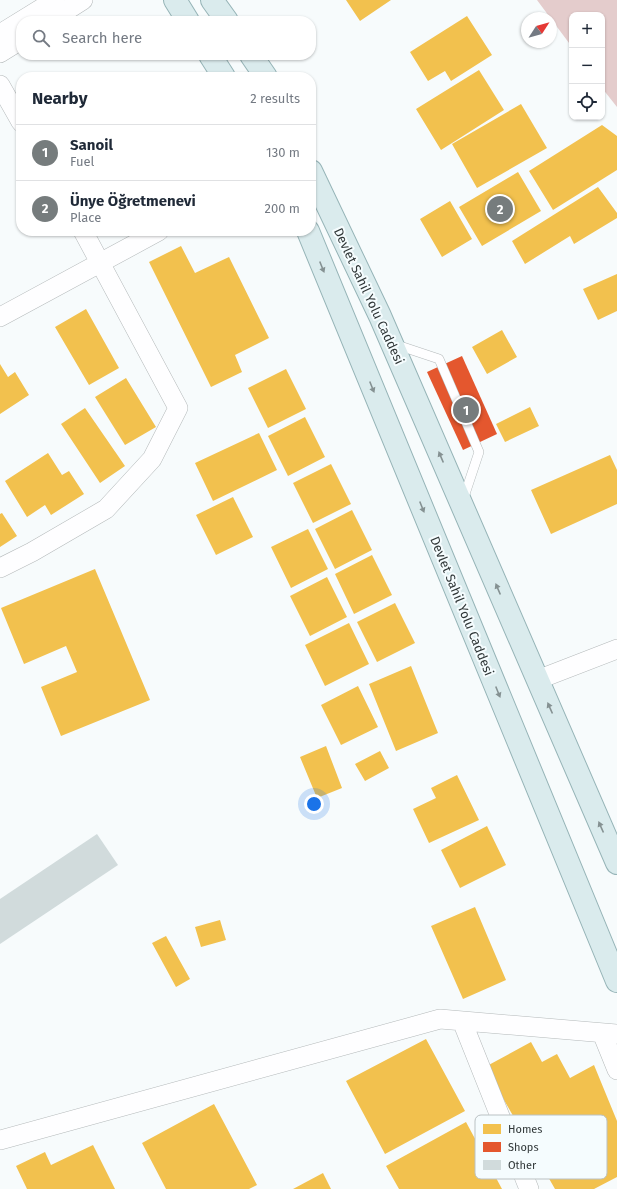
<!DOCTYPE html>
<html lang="en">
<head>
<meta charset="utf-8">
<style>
	body { margin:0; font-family:"Fira Sans",sans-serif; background:#f6f6f7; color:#1f2937 }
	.controls { position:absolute; right:12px; top:12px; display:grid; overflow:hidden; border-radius:8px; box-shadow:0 1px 3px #0004 }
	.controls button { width:36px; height:36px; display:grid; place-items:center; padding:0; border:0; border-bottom:1px solid #e0e1e3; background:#fff; color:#1f2937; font:20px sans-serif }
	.compass { position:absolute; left:521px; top:12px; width:36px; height:36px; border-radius:50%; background:#fff; box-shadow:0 1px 3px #0004; rotate:54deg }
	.you { position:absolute; left:314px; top:804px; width:14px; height:14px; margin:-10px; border:3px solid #fff; border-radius:50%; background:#1a73e8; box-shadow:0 0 0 6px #1a73e833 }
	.badge { display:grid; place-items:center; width:26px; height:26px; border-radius:50%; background:#767c7d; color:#fff; font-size:13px; font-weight:700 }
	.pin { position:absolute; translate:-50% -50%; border:2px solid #fff; box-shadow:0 1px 4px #0006 }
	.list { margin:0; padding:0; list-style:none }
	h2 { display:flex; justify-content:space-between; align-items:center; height:52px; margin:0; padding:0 16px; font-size:17px }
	h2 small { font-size:13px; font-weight:400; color:#747a83 }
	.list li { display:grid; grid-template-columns:26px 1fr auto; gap:12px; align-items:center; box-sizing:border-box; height:56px; padding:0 16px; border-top:1px solid #e0e1e3 }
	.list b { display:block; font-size:15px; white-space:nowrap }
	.list p { margin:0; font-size:13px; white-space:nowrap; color:#747a83 }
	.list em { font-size:13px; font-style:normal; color:#747a83 }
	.icon { flex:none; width:22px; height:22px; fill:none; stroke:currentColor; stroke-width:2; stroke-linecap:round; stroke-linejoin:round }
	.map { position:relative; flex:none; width:617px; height:1189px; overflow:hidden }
	.search { position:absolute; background:#fff; box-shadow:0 1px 3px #0004; left:16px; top:16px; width:300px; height:44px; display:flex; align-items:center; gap:10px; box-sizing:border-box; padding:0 14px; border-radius:16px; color:#747a83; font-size:15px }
	.panel { position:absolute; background:#fff; box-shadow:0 1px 3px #0004; left:16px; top:72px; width:300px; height:164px; border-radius:16px }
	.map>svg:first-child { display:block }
	.water { fill:#e4cccc }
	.homes { fill:#f2c14e }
	.shops { fill:#e4572e }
	.building { fill:#d1dbdc }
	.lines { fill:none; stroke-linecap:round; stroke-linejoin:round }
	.lane-casing { stroke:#b4b9ba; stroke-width:10 }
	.street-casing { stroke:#b4b9ba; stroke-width:20 }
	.primary-casing { stroke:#96b4b7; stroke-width:24 }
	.lane { stroke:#fefeff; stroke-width:9 }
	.street { stroke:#fefeff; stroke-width:19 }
	.primary { stroke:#daebed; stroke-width:22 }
	.oneway { fill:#859192 }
	.labels { text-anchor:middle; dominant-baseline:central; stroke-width:4; stroke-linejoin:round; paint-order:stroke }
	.street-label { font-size:13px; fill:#303738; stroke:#f5fcfe }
	.key { fill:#f5fcfe; stroke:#bac1c3; stroke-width:1 }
	.key-label { font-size:11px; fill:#303738 }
</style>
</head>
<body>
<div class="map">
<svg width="617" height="1189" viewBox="0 0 617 1189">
	<rect width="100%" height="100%" fill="#f7fbfc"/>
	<path class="water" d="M537,0H617V107L602,88V15H572V47Z"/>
	<path class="homes" d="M346,0H391L360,21Z
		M467,16L492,55L451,81L445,71L428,81L410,52Z
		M479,70L504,110L441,150L416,109Z
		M521,104L547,148L477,188L452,144Z
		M602,125L617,136V170L553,210L529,171Z
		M518,172L541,211L482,246L459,207Z
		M598,187L617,213V218L574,244L570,236L525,264L512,241Z
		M450,201L472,239L442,257L420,219Z
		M181,246L195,273L229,257L269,338L235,355L242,372L211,387L149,262Z
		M617,274V311L598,320L583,289Z
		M86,309L119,368L89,385L55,327Z
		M502,330L517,357L487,374L472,347Z
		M0,364L8,377L15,372L29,395L0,414Z
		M286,369L306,409L268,428L248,388Z
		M126,378L156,427L125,445L95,397Z
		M530,407L539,426L505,442L496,424Z
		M85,408L125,466L100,483L61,424Z
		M305,417L325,457L288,476L268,436Z
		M259,433L277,470L213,501L195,463Z
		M48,453L62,475L69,471L84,494L51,515L45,505L27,517L5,481Z
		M610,455L617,470V504L551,534L531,490Z
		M331,464L351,504L313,523L293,483Z
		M233,497L253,537L216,555L196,515Z
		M352,510L372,550L335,569L315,529Z
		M2,513L17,536L0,547V514Z
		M308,529L328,569L291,588L271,547Z
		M372,555L392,595L354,614L335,574Z
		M95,569L150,700L61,736L41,687L77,672L66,646L24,664L1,608Z
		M327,577L347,617L310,636L290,596Z
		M395,603L415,643L377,662L357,622Z
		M349,623L369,664L325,686L305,645Z
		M411,666L438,733L396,751L369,684Z
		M358,686L378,727L341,745L321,705Z
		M326,746L342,788L317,798L300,757Z
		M380,751L389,768L365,781L355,764Z
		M457,775L479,820L429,843L413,809L436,798L431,788Z
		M487,826L506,865L460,888L441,850Z
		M475,907L506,980L463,999L431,926Z
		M220,920L226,940L201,947L195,927Z
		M166,936L190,979L176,987L152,943Z
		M426,1039L465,1111L385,1154L346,1081Z
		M531,1042L542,1062L557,1054L570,1078L594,1065L617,1121V1177L594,1189H555L485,1067Z
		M214,1104L257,1185L249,1189H166L142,1143Z
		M466,1122L502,1189H399L386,1166Z
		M93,1145L115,1189H27L16,1166L45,1152L51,1165Z
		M323,1173L331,1189H293Z"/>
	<path class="shops" d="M462,356L497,434L463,450L427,372Z"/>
	<path class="building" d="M97,834L118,865L0,944V899Z"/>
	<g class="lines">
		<defs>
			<path id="lane" d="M394,344L439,359L479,452L463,500"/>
			<path id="street" d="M50,21L83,0
				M0,34L55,0
				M0,53L21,40
				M0,85L21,122
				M0,317L159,231
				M0,568L32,552L106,509L152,459L178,408L83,231
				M537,680L617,649
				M462,1021L529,1189
				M602,1033L617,1070
				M0,1140L440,1019L617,1034"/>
			<path id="primary" d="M175,0L188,21
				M212,0L227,21
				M210,55L224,77
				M251,55L266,77
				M311,171L380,316L617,863
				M308,231L617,981"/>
		</defs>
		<use href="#lane" class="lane-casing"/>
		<use href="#street" class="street-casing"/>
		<use href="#primary" class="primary-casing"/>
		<use href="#lane" class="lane"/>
		<use href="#street" class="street"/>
		<use href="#primary" class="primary"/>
	</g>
	<defs><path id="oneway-solid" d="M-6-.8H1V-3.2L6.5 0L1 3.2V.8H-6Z"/></defs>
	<g class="oneway">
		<use href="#oneway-solid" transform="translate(322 267) rotate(68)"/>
		<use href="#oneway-solid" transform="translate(372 387) rotate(68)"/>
		<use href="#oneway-solid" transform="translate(441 457) rotate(-113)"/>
		<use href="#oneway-solid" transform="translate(422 507) rotate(68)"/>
		<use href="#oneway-solid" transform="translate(498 589) rotate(-113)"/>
		<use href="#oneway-solid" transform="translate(498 692) rotate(68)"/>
		<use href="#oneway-solid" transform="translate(550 708) rotate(-114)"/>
		<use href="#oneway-solid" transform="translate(601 827) rotate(-114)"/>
	</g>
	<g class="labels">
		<g class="street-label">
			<text transform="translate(369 296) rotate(65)">Devlet Sahil Yolu Caddesi</text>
			<text transform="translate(462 606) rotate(68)">Devlet Sahil Yolu Caddesi</text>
		</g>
	</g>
	<rect x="475" y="1115" width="132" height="64" rx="6" class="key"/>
	<rect x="483" y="1124" width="18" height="10" fill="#f2c14e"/>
	<rect x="483" y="1142" width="18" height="10" fill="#e4572e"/>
	<rect x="483" y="1160" width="18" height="10" fill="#d1dbdc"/>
	<g class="key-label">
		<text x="508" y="1133">Homes</text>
		<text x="508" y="1151">Shops</text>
		<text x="508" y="1169">Other</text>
	</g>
</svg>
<div class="controls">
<button>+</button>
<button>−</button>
<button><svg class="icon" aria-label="locate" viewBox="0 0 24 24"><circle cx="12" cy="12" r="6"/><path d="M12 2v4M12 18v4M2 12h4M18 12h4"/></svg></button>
</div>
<svg class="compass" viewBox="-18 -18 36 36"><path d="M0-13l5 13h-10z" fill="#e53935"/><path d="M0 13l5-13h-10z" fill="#747a83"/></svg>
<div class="you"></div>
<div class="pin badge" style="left:466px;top:410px">1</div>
<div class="pin badge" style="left:500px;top:209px">2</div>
<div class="search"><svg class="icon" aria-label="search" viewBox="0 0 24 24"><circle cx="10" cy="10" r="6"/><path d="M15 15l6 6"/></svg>Search here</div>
<section class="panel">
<h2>Nearby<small>2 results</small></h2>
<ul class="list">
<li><span class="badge">1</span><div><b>Sanoil</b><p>Fuel</p></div><em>130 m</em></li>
<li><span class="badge">2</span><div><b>Ünye Öğretmenevi</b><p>Place</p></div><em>200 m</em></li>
</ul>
</section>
</div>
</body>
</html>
